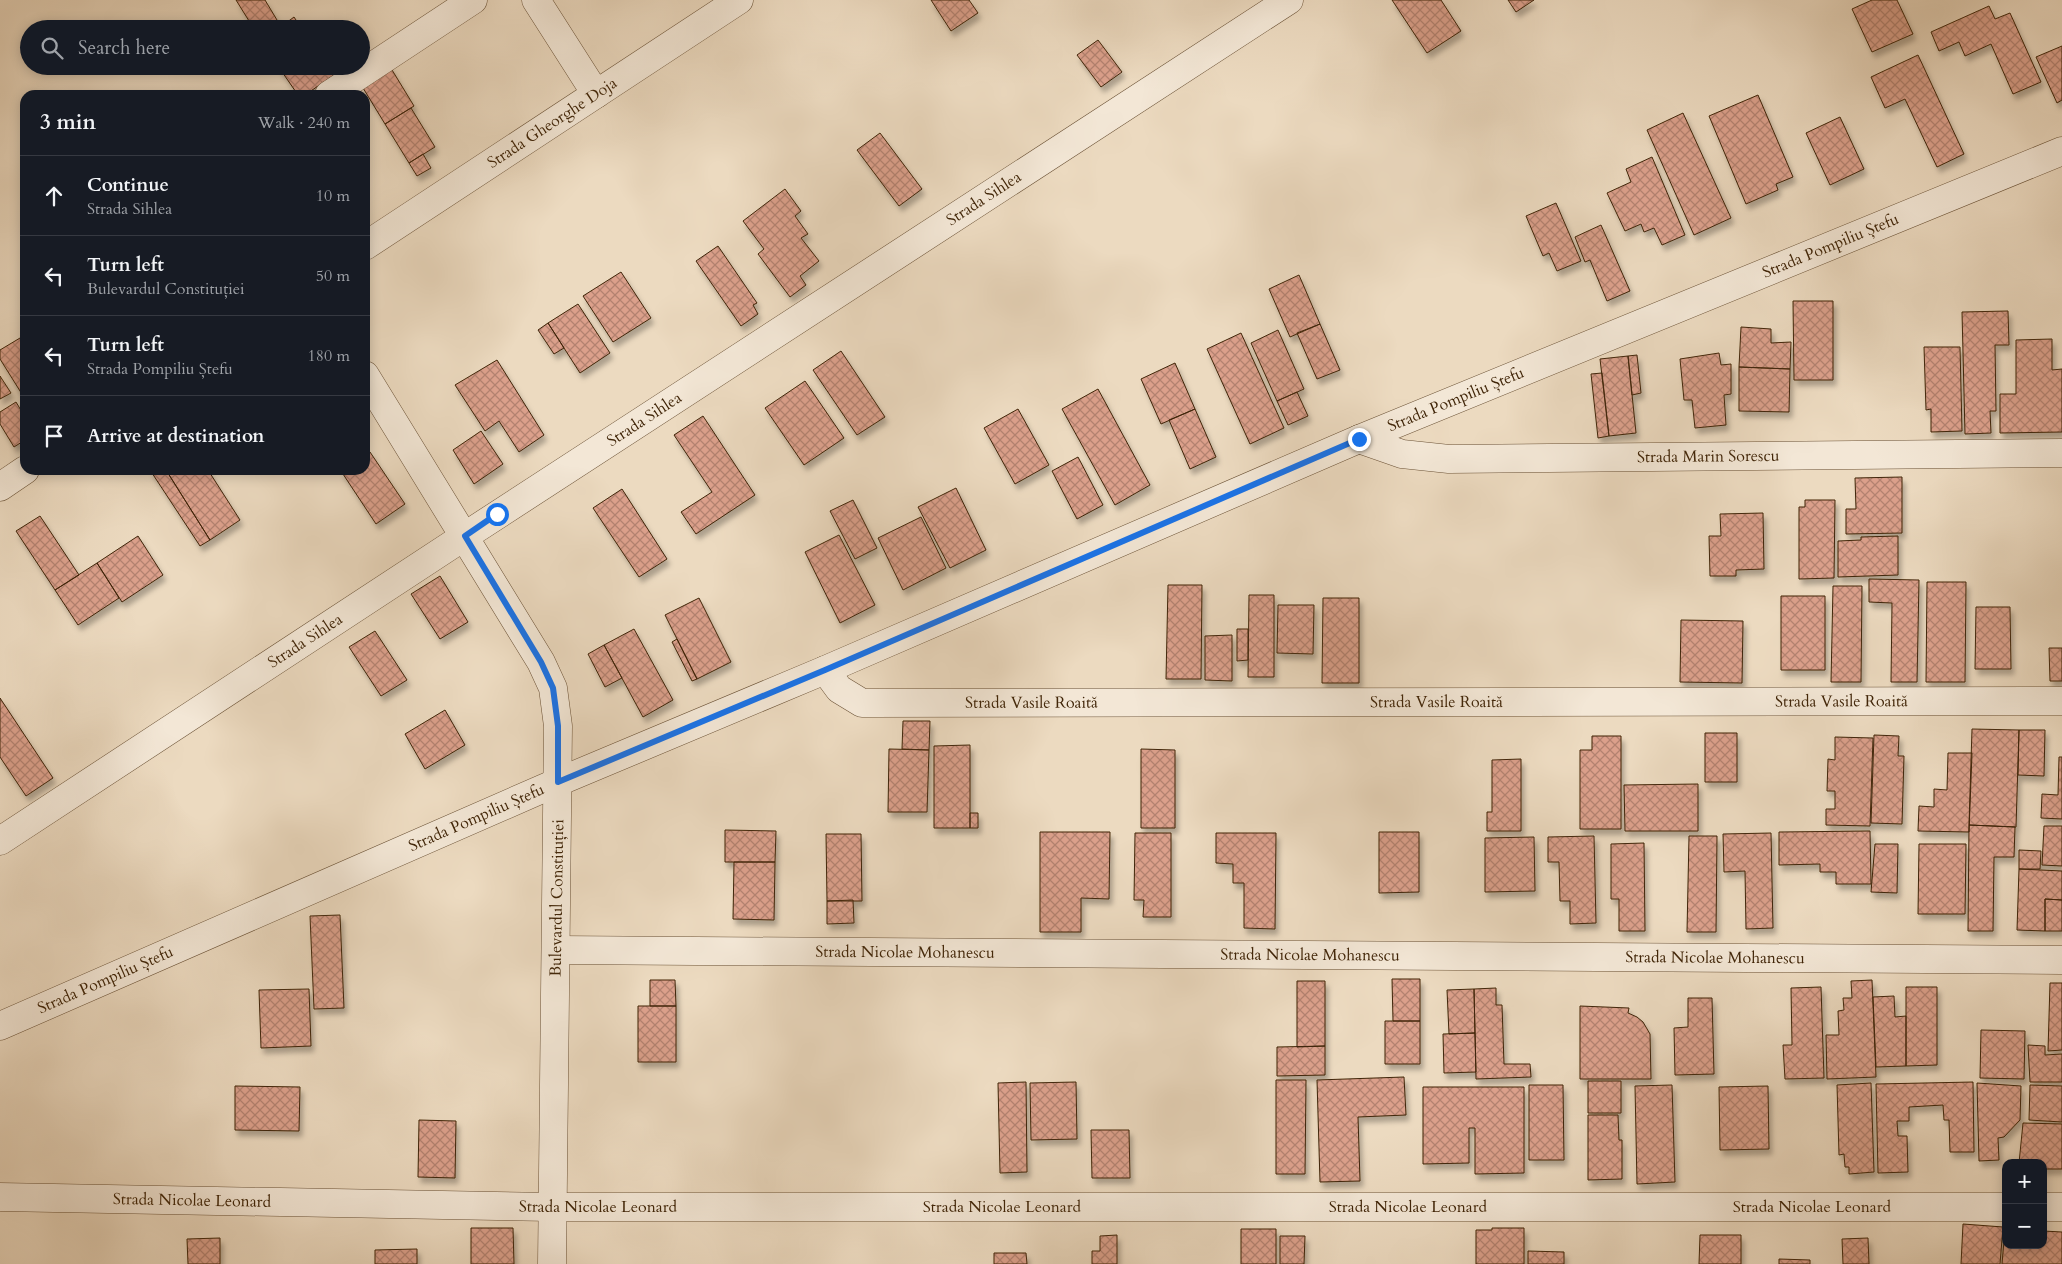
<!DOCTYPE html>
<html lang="en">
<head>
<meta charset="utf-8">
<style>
	body { margin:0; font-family:Cardo,serif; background:#242831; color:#f1f3f6 }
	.controls { position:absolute; right:15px; bottom:15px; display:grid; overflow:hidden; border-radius:10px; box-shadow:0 2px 12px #0003 }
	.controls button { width:45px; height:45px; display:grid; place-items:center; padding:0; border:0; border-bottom:1px solid #363941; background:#171b24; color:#f1f3f6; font:25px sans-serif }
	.stop { position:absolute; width:15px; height:15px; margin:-11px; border:4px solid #1a73e8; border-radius:50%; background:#fff }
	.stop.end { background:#1a73e8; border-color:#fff; box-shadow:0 1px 5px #0008 }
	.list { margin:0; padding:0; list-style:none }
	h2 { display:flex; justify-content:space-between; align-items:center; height:65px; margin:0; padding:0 20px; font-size:21px }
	h2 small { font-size:16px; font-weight:400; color:#9ea1a6 }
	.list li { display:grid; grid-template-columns:32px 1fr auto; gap:15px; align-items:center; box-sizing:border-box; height:80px; padding:0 20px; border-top:1px solid #363941 }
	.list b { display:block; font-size:19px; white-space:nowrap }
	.list p { margin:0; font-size:16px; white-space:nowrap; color:#9ea1a6 }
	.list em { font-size:16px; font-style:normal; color:#9ea1a6 }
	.icon { flex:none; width:28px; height:28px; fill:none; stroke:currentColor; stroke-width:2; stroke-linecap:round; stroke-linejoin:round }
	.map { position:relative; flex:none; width:2062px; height:1264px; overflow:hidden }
	.search { position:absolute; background:#171b24; box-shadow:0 2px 12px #0003; left:20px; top:20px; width:350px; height:55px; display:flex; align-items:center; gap:12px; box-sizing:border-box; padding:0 18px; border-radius:28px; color:#9ea1a6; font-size:19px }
	.panel { position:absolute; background:#171b24; box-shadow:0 2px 12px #0003; left:20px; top:90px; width:350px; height:385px; border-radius:15px }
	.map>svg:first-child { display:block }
	.building { fill:url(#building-cross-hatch); stroke:#402508; filter:url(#shadow) }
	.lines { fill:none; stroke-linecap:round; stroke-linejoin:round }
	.street-casing { stroke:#6b5236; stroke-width:29 }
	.street { stroke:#f3e7d6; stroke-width:28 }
	.route { stroke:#1a73e8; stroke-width:6 }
	.labels { text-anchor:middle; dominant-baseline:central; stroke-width:4; stroke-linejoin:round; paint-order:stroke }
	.street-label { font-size:16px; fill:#402508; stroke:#f3e7d6 }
</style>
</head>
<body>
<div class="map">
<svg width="2062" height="1264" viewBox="0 0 2062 1264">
	<defs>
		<pattern id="building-cross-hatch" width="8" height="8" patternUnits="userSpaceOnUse" patternTransform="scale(1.25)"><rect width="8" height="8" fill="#dba08b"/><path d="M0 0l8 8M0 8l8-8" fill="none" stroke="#b38270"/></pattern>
		<filter id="shadow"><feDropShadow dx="3" dy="5.5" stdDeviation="2.5" flood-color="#0004"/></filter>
	</defs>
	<rect width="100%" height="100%" fill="#ecdac0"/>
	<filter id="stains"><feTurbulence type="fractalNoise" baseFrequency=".004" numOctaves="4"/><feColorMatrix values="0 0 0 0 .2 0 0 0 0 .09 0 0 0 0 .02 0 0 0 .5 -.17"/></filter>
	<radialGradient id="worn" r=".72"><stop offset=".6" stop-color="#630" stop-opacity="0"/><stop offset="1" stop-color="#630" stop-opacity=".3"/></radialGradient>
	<path class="building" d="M236,0H265L280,25L274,29H254Z
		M931,0H969L978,13L951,31Z
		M1392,0H1441L1461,31L1427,53Z
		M1508,0H1534L1516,12Z
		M1872,0H1897L1913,34L1872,52L1852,9Z
		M1989,6L1995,19L2010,13L2041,82L2013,94L1991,44L1965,56L1959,42L1939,51L1931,32Z
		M294,17L302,29H278Z
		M1098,40L1122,72L1101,87L1077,55Z
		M2062,46V100L2057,103L2036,57Z
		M1918,55L1964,154L1937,167L1905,99L1885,108L1871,77Z
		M389,65L414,106L385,124L360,83Z
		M278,66H328L334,75L305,95H298Z
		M1758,95L1793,177L1776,184L1778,190L1746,204L1709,116Z
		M411,108L435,147L409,163L385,124Z
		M1683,113L1731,218L1694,235L1647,130Z
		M1840,117L1864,169L1830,185L1806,133Z
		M880,133L922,189L899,206L857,150Z
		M423,154L431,168L417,176L409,163Z
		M1652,157L1685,235L1662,245L1654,228L1644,232L1641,224L1625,231L1607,193L1631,182L1626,169Z
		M785,189L801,211L795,216L808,234L801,238L819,261L800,276L806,285L790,297L758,254L764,249L743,221Z
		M1556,203L1581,261L1557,271L1549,253L1543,256L1526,216Z
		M1601,225L1630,291L1607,301L1590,260L1585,262L1575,237Z
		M718,246L757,303L753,305L758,314L741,326L696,261Z
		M621,272L651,318L613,342L583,296Z
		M1299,275L1320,324L1290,337L1269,289Z
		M1793,301H1833V380H1794Z
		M578,304L610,353L580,373L548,323Z
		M2008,311L2009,345H1995L1996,411H1990L1991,433L1965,434L1962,312Z
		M548,323L564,348L554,354L538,330Z
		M1320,324L1340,370L1317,379L1297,333Z
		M1741,327L1771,329V343L1791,342L1790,369L1739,367Z
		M1278,330L1304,389L1277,401L1251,343Z
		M1241,333L1284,428L1250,444L1207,349Z
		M20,338L25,345V399L0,359V350Z
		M2052,339V370L2062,369V432L2000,433V394H2016V340Z
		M1924,347H1960L1962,431L1931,432V409L1926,410Z
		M841,351L885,417L857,435L813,370Z
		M1719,353L1721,365L1731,364V394L1724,395L1726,425L1695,428L1692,400H1684L1680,359Z
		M1637,355L1641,393L1632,395L1628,356Z
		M1628,356L1636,433L1609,436L1600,359Z
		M497,360L544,435L519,452L499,421L485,431L455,385Z
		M1175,363L1195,409L1161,424L1141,379Z
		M1739,367L1790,369L1789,412L1739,411Z
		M1602,373L1609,436L1598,438L1591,374Z
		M0,376L11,393L0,399Z
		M805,381L844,438L804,465L765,408Z
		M1098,389L1150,485L1115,505L1062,409Z
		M1297,392L1308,416L1288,425L1277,401Z
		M16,402L25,417V440L14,447L0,424V412Z
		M1018,409L1049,465L1015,484L984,428Z
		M1195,409L1216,457L1190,469L1169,420Z
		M703,416L755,495L696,534L681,512L712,492L674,435Z
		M481,431L503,464L474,484L453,450Z
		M370,452L405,504L376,524L341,471L365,470V455Z
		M1078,457L1103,505L1077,519L1052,471Z
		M150,470H166L210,540L200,546Z
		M166,470H208L240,520L210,540Z
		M1902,477V533L1846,534V509H1856L1855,478Z
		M956,488L986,550L950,568L918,507Z
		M622,489L667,559L639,577L593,508Z
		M853,500L877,548L855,559L830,511Z
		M1805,500H1835L1834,578L1799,579V507H1805Z
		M1763,513L1764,569L1736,570V576H1710L1709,536H1721L1720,514Z
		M40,516L79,575L55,590L16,531Z
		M921,517L946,568L903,590L878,538Z
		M839,535L875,605L840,623L805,552Z
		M138,536L163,575L122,602L97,563Z
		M1898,536V575L1838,577V541L1861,540V537Z
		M97,563L119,598L78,625L55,590Z
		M440,576L468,622L440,639L411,594Z
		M1869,579L1919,580L1917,682H1891L1892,603L1869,602Z
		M1927,582H1966L1965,682H1926Z
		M1168,585H1202L1201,679H1166Z
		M1833,586H1862L1861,682H1831Z
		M1249,595H1274V677H1248Z
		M1781,596H1825V670H1781Z
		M699,598L731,662L697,679L665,615Z
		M1323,598H1359V683H1322Z
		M1278,605H1314L1313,654L1277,653Z
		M1976,607H2010L2011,669H1975Z
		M1681,620L1743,621L1742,683L1680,682Z
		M634,629L673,700L643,717L604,645Z
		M1237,629H1248V660L1237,661Z
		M375,631L407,680L381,696L349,647Z
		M1232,635V681L1205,680V636Z
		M677,639L697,679L692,681L672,642Z
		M604,645L622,678L605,687L588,654Z
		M2049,648H2062V681H2050Z
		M0,698L53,778L26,796L0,757Z
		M445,710L465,745L425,769L405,734Z
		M903,721H930L929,750L902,749Z
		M1972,729L2019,730L2016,827L1969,825Z
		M2019,730H2045L2044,776L2018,775Z
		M1705,733H1737V782H1705Z
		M1874,735L1899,736L1898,756H1904L1902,824L1871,823Z
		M1592,736H1621V829H1580V750H1592Z
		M1835,737L1873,738L1870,826L1826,825V809H1835V791H1827L1828,759L1835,760Z
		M970,745V828H934V746Z
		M889,749L929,750L927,812H888Z
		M1141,749L1175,750V828H1141Z
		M1948,753H1972L1969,832L1918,831L1919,806L1934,807V789L1947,790Z
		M2059,757H2062V819L2041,818L2042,794L2058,795Z
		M1521,759V831H1487V812H1492V760Z
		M1698,784V831H1625L1624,785Z
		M970,813H978V828H970Z
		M1969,825L2015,827L2014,857H1994L1993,931H1968Z
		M2044,826H2062V866L2042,865Z
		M725,830L776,831L775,862H725Z
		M1870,831L1871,884H1836V872H1820V864L1779,865V832Z
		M1040,832H1110L1109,899L1081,898V932H1040Z
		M1379,832H1419V892L1379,893Z
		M1135,833H1171V917H1143L1144,900H1134Z
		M1216,833H1276L1275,929L1244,928V883H1233V864L1216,863Z
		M1771,833L1773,928L1746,929L1745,871L1724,872L1723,834Z
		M826,834H861L862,901H827Z
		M1594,836L1596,923L1570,924V901H1560L1559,862H1548V837Z
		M1689,836H1717L1716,932H1687Z
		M1534,837L1535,891L1485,892V838Z
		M1644,843L1645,931H1619V899H1611V844Z
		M1875,844H1898L1897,893L1871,892Z
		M1919,844H1966L1965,914H1918Z
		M2019,850L2041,851L2040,869H2019Z
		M734,862H775L774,920L733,919Z
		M2019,869L2062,871V900L2045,899V931L2017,930Z
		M2045,899L2062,900V931H2045Z
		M853,900L854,923L827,924V901Z
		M340,915L344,1008L314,1009L310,916Z
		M1392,979H1420V1021H1393Z
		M650,980H675L676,1006H650Z
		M1872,980L1876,1077L1827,1079L1826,1035H1839L1838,1011L1844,1010L1843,998H1852L1851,981Z
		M1297,981H1325V1046L1297,1047Z
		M2050,983H2062V1050L2048,1051Z
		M1821,987L1824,1078L1785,1079L1783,1045H1792L1791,988Z
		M1906,987H1937V1065L1906,1066Z
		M1496,988V1005H1502L1504,1064H1530L1531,1077L1476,1079L1474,989Z
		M309,989L311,1046L261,1048L259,990Z
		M1474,989L1475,1033L1449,1034L1447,990Z
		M1894,996L1895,1017L1906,1016V1066L1876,1067L1873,997Z
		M1688,998H1712L1714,1074L1675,1075L1674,1028L1688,1027Z
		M638,1006H676V1062H638Z
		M1580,1006L1629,1008L1628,1013L1637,1017L1643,1022L1650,1034L1651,1079H1580Z
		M1385,1021H1420V1064H1385Z
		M1981,1030L2025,1031L2024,1079L1980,1078Z
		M1475,1033L1476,1072L1444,1073L1443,1034Z
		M2028,1045L2045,1046V1055L2062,1054V1082H2030Z
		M1325,1046V1075L1277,1076V1047Z
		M1404,1077L1406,1115L1358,1117L1360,1181L1320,1182L1317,1080Z
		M1276,1080H1306L1305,1174H1276Z
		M1588,1081H1621V1113H1588Z
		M1026,1082L1027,1172L1000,1173L998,1083Z
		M1076,1082L1077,1139L1031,1140L1030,1083Z
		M1973,1082L1974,1152H1950L1949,1120H1944L1943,1105L1909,1107V1121H1897L1898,1136H1907L1908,1172L1878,1173L1876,1084Z
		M1871,1083L1874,1172L1849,1174V1167H1845L1844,1154L1839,1155L1837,1085Z
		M1977,1083L2021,1086L2020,1120L2004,1137L1998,1138L1999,1160L1979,1161Z
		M1529,1085H1563L1564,1160H1529Z
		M1672,1085L1675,1182L1637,1184L1635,1086Z
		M2030,1085L2062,1086V1122L2029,1120Z
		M235,1086L300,1087L299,1131L235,1130Z
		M1768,1086L1769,1149L1720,1150L1719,1087Z
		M1423,1087H1524V1173L1475,1174V1128H1469V1163L1423,1164Z
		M1588,1115H1618L1619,1140H1622V1179L1588,1180Z
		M419,1120L456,1121L455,1178L418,1177Z
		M2023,1123L2062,1124V1169H2043V1163H2019Z
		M1091,1130H1129L1130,1178H1092Z
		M1963,1224L2003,1227L2000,1264H1961Z
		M471,1228H513L514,1264H471Z
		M1492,1228H1524V1264H1476V1230H1492Z
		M1241,1229H1276V1264H1241Z
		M2005,1229L2006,1245H2043V1231L2062,1232V1264H2002Z
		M1117,1235V1264H1092V1251H1100V1236Z
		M1700,1235H1741V1264H1699Z
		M1280,1236H1305L1304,1264H1280Z
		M220,1238V1264H188L187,1239Z
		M1868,1238L1869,1264H1843L1842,1239Z
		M417,1249V1264H375V1250Z
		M1528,1251L1564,1252V1264H1528Z
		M994,1253H1026L1027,1264H994Z
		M1779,1259L1810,1260V1264H1779Z"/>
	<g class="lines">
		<defs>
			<g id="street">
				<path d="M536,0L596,94"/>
				<path d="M329,95L473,0"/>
				<path id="s1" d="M365,246L739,0"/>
				<path d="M365,375L541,662L553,688L558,726L552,1264"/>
				<path id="s2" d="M1359,439L1402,454L1449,459L2062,453"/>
				<path d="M0,487L25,470"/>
				<path id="s3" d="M825,670L839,689L862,703L2062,701"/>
				<path id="s4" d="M0,841L465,536L1289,0"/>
				<path id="s5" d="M556,950L2062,960"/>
				<path id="s6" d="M0,1026L558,782L825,670L1359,439L2062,151"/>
				<path id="s7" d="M0,1197L552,1207H2006"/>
				<path d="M2043,1207H2062"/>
			</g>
		</defs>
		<use href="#street" class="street-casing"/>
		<use href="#street" class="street"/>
	</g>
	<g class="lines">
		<path class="route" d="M497,514L465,536L541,662L553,688L558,726V782L825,670L1359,439"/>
	</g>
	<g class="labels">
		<g class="street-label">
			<text stroke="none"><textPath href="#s1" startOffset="224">Strada Gheorghe Doja</textPath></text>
			<text stroke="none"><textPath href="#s4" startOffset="1175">Strada Sihlea</textPath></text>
			<text stroke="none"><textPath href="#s6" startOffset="1990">Strada Pompiliu Ștefu</textPath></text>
			<text stroke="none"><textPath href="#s6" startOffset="1585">Strada Pompiliu Ștefu</textPath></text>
			<text stroke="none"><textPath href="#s4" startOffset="770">Strada Sihlea</textPath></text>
			<text stroke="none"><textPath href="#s2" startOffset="352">Strada Marin Sorescu</textPath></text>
			<text stroke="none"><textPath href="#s4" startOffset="365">Strada Sihlea</textPath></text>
			<text stroke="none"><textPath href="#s3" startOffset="1030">Strada Vasile Roaită</textPath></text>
			<text stroke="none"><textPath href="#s3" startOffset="220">Strada Vasile Roaită</textPath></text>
			<text stroke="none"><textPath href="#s3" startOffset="625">Strada Vasile Roaită</textPath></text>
			<text stroke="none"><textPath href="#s6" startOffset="520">Strada Pompiliu Ștefu</textPath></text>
			<text transform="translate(557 898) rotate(-89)">Bulevardul Constituției</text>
			<text stroke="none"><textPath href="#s5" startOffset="349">Strada Nicolae Mohanescu</textPath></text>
			<text stroke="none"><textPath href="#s5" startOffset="754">Strada Nicolae Mohanescu</textPath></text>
			<text stroke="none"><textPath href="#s5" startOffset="1159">Strada Nicolae Mohanescu</textPath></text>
			<text stroke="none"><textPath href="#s6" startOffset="115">Strada Pompiliu Ștefu</textPath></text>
			<text stroke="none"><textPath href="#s7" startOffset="192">Strada Nicolae Leonard</textPath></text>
			<text stroke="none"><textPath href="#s7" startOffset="598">Strada Nicolae Leonard</textPath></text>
			<text stroke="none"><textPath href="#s7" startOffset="1002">Strada Nicolae Leonard</textPath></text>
			<text stroke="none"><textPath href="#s7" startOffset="1408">Strada Nicolae Leonard</textPath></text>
			<text stroke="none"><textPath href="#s7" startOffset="1812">Strada Nicolae Leonard</textPath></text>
		</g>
	</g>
	<rect width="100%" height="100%" filter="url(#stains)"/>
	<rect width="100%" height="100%" fill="url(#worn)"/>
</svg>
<div class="controls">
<button>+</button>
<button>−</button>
</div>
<div class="stop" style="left:497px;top:514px"></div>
<div class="stop end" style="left:1359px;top:439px"></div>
<div class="search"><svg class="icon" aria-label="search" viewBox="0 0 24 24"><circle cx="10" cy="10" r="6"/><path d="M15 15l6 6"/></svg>Search here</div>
<section class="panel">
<h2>3 min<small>Walk · 240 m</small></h2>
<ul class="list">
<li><svg class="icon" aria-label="ahead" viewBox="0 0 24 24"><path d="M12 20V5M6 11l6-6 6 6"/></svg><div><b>Continue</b><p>Strada Sihlea</p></div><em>10 m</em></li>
<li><svg class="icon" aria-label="left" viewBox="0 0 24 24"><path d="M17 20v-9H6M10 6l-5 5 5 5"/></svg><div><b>Turn left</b><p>Bulevardul Constituției</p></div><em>50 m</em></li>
<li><svg class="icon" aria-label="left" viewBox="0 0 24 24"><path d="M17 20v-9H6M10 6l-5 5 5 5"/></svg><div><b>Turn left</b><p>Strada Pompiliu Ștefu</p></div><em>180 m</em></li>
<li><svg class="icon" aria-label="arrive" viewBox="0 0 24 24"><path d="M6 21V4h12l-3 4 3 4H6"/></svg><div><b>Arrive at destination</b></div></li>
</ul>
</section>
</div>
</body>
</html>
